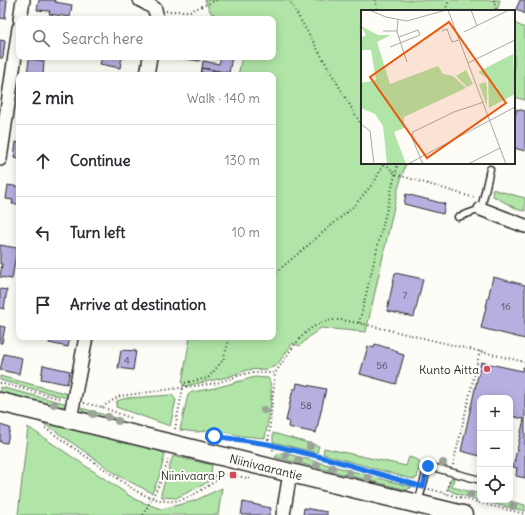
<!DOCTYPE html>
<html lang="en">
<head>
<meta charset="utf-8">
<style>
	body { margin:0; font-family:Delius,sans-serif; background:#f7f7f7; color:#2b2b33 }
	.controls { position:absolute; right:12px; bottom:12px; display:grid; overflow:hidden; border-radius:8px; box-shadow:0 2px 10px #0003 }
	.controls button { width:36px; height:36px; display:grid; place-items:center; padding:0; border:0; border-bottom:1px solid #e1e1e2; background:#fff; color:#2b2b33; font:20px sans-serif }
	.stop { position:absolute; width:12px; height:12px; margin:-9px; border:3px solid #1a73e8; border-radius:50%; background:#fff }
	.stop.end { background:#1a73e8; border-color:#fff; box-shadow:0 1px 4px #0008 }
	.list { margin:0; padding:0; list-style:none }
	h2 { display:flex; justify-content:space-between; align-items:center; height:52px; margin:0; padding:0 16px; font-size:17px }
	h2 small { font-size:13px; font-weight:400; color:#7c7c81 }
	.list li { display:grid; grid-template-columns:26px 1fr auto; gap:12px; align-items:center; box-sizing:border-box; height:72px; padding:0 16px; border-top:1px solid #e1e1e2 }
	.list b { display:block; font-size:15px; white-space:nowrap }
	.list em { font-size:13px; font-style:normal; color:#7c7c81 }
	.icon { flex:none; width:22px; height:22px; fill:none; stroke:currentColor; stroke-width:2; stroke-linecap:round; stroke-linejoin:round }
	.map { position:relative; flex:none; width:525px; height:515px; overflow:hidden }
	.search { position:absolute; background:#fff; box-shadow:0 2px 10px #0003; left:16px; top:16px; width:260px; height:44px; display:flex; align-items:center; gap:10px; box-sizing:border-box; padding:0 14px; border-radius:8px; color:#7c7c81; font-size:15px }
	.panel { position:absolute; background:#fff; box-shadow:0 2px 10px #0003; left:16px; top:72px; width:260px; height:268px; border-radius:8px }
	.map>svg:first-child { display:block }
	.green { fill:#b0e5a7; stroke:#6e8869 }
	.building { fill:#b6afe0; stroke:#2b2b2b }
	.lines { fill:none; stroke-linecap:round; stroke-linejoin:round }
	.service-casing { stroke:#2b2b2b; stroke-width:9 }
	.minor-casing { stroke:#2b2b2b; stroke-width:16 }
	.secondary-casing { stroke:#2b2b2b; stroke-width:21 }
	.path { stroke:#2b2b2b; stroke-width:2; stroke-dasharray:1 3; stroke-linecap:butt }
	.service { stroke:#fdfcf7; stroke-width:6 }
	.minor { stroke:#fdfcf7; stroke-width:13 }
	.secondary { stroke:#fdfcf7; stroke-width:18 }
	.tree { fill:#9ca398 }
	.route { stroke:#1a73e8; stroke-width:5 }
	.poi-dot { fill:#d1495b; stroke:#fdfcf7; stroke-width:1.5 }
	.labels { text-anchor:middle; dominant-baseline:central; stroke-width:4; stroke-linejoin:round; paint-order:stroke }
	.number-label { font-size:10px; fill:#4e4c58 }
	.poi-label { font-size:12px; fill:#2b2b2b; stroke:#fdfcf7; text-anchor:end }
	.street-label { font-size:12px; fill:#2b2b2b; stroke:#fdfcf7 }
	.inset-road { fill:none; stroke:#a9a8a5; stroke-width:1 }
	.view { fill:#e8590c; fill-opacity:0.15; stroke:#e8590c; stroke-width:2 }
	.inset-edge { fill:none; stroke:#2b2b2b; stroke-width:2 }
</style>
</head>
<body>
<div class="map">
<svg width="525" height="515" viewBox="0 0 525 515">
	<rect width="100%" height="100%" fill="#fdfcf7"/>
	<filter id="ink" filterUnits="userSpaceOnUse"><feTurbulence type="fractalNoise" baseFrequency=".025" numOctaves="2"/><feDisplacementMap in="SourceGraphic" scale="8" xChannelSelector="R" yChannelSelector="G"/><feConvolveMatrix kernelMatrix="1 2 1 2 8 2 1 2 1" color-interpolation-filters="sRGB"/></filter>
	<g filter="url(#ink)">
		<path class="green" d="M205,0H500L497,11H362V163H406L398,189L366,332L321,328L310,336L300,346L293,343L276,366L267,369L247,370L228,377L185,386L182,383L190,337H273V75H238L242,57H273V19H227L211,13Z
			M514,23L525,28V100L514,97Z
			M492,189L525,198V211L519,210L493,196Z
			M0,376L72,395L71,399L0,380Z
			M255,377L268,378C276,389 267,425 265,438L241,436L216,430L197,432L180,430L188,395L192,392L215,388Z
			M0,387L68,404L62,408L0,393Z
			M172,395L176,400L170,426L116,407L117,401L127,398Z
			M81,408L122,420L124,425L85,415Z
			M39,418L155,449L165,454L159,477L152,493L119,476L54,430L40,422Z
			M28,427L136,500L161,509L194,501L222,488L218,515H18Z
			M273,433L319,446L317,453L273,442Z
			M324,448L406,466L409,457L418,460L420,464L417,478L415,479L408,478L323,454Z
			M280,453H284L412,487L407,490L275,457Z
			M173,456L212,465L211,474L217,476L201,486L176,498L162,497L161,493Z
			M451,478H454L452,487L480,494V500H506L525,505V511L477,500L453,492L449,490L448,488Z"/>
		<path class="building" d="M0,0H7L5,19L0,18Z
			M39,0H55V2L72,5L70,17L49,14L50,11L37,10Z
			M520,0H525V14L516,9Z
			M0,40L5,41L3,58H0Z
			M102,57H122L120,68L100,64Z
			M169,57H200V61Z
			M221,57H232L229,73L202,68L203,61L219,64Z
			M29,59L44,61L43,75H27Z
			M202,68L229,73V75H201Z
			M517,109L525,111V151L514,148V119Z
			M16,142L19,143V159L14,158Z
			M8,185L19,187V204H12L13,200L6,199Z
			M406,194L445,204L443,214L404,204Z
			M0,245L17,248L12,279L0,277L2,264H0Z
			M395,273L423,279L414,317L387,311Z
			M493,277L525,285V339L481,328Z
			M0,289L7,290L4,309L0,308Z
			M0,326L5,327L2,343H0Z
			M50,337H70L68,347L49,343Z
			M375,344L398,351L397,353L404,355L396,384L360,374L368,346L374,348Z
			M121,350L136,351L133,370L118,368Z
			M4,354L22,358L19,374L0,370Z
			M481,362L522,371L523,367L525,368V478L516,476L517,468L513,467L524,419L511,416L510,420V398H480V456L461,451Z
			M43,365L70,371L67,384L41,379Z
			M297,383L326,389L316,433L288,427L289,421H286L293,389H296Z
			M0,425L10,428L7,443L0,442Z
			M243,502L271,508L269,515H241Z
			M304,508L327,512V515H303Z"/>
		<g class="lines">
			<defs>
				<path id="service" d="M458,217L481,209L490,169
					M418,503L428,466L480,480"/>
				<path id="minor" d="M140,0L146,3L155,9L157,19
					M20,19L23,0
					M147,75L150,57
					M0,159L19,28
					M481,209L525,226
					M70,419L86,337
					M283,515L290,473"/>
				<path id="secondary" d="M0,402L463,515"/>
			</defs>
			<use href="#service" class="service-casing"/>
			<use href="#minor" class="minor-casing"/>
			<use href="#secondary" class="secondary-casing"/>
			<path class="path" d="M289,0L362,126
				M375,0L378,11
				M494,0L496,10L499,11
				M166,11H190L217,0
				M445,11L449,0
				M385,163L395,174L475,198
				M273,275L354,206L375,181L384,163
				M359,323L398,163
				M0,383L62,399
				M84,403L102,407L133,419
				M102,407L120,396L217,383L247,373H275C291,351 306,319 338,320C345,320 352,322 359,323L525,362
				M45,428L136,491C163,504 177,506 203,489C210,485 217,479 224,476C233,473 243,478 252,479
				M175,429L184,383L208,378L223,360L230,337
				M206,437L215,436L268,444L329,459L416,485
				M268,444L275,373
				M272,454L274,446
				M453,465L480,351
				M429,489L492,506L525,514
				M446,494L450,479
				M143,515L162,479L169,458"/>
			<use href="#service" class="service"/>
			<use href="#minor" class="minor"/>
			<use href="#secondary" class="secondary"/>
		</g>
		<g class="tree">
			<circle cx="54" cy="404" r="4"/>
			<circle cx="264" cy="410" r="4"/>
			<circle cx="93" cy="414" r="4"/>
			<circle cx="108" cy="417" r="4"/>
			<circle cx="118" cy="421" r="4"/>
			<circle cx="310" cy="446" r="4"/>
			<circle cx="286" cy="455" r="4"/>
			<circle cx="299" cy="460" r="4"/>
			<circle cx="443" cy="463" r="4"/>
			<circle cx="317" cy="465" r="4"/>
			<circle cx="332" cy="468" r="4"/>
			<circle cx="349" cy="473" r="4"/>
			<circle cx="368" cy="478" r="4"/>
			<circle cx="470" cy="495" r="4"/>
			<circle cx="513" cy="506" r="4"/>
		</g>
	</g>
	<g class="lines" filter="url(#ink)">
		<path class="route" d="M214,436L268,444L329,459L423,487L428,466"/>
	</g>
	<g class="poi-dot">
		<circle cx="487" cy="369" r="4"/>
		<rect x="229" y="471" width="8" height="8" rx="2"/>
	</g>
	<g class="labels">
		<g class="number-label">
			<text x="405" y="295">7</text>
			<text x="506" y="306">16</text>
			<text x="127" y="360">4</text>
			<text x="382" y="365">56</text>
			<text x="306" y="405">58</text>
		</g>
		<g class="poi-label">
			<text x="479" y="369">Kunto Aitta</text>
			<text x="225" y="475">Niinivaara P</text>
		</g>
		<g class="street-label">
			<text transform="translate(266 467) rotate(14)">Niinivaarantie</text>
		</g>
	</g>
	<g transform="translate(361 10)">
		<rect width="154" height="154" fill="#fdfcf7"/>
		<path d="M0,16L17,25H30L16,32L29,74L77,56L82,64L92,66L105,78L43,107V118L33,122L45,154H26L22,116L14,104L0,98V73L15,70L10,40H1L0,28L5,25ZM152,44L154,84L128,98L127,69L117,62ZM105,60L112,74L106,77L95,66ZM125,72L126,79V97L118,74Z" fill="#b0e5a7"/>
		<path class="inset-road" d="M8,0L25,7L46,11L85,0M87,0L145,154M110,0L116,16M37,10L36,22L46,52M22,21H36M81,21L86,19L91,32L98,30M103,22L148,0M29,37L59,25L57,20L38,27M107,53L154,30M0,114L9,121L13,154M47,154L154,97M62,154L51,128L52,122L93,102L123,92M107,154L139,138"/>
		<path class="view" d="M88,12L145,93L66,148L9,67Z"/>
		<rect width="154" height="154" class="inset-edge"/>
	</g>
</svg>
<div class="controls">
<button>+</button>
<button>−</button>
<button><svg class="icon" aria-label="locate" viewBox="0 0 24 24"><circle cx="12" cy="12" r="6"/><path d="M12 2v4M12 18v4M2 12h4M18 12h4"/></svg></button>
</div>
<div class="stop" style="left:214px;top:436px"></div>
<div class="stop end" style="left:428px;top:466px"></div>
<div class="search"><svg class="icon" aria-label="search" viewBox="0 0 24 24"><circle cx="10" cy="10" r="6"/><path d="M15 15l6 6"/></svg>Search here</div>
<section class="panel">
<h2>2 min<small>Walk · 140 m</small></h2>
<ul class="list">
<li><svg class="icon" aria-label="ahead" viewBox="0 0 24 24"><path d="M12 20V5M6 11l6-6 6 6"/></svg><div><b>Continue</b></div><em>130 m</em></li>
<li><svg class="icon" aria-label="left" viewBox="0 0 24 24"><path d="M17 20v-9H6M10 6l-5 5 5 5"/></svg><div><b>Turn left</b></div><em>10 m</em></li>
<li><svg class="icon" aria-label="arrive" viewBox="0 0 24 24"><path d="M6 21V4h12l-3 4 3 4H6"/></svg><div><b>Arrive at destination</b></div></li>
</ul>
</section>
</div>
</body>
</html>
